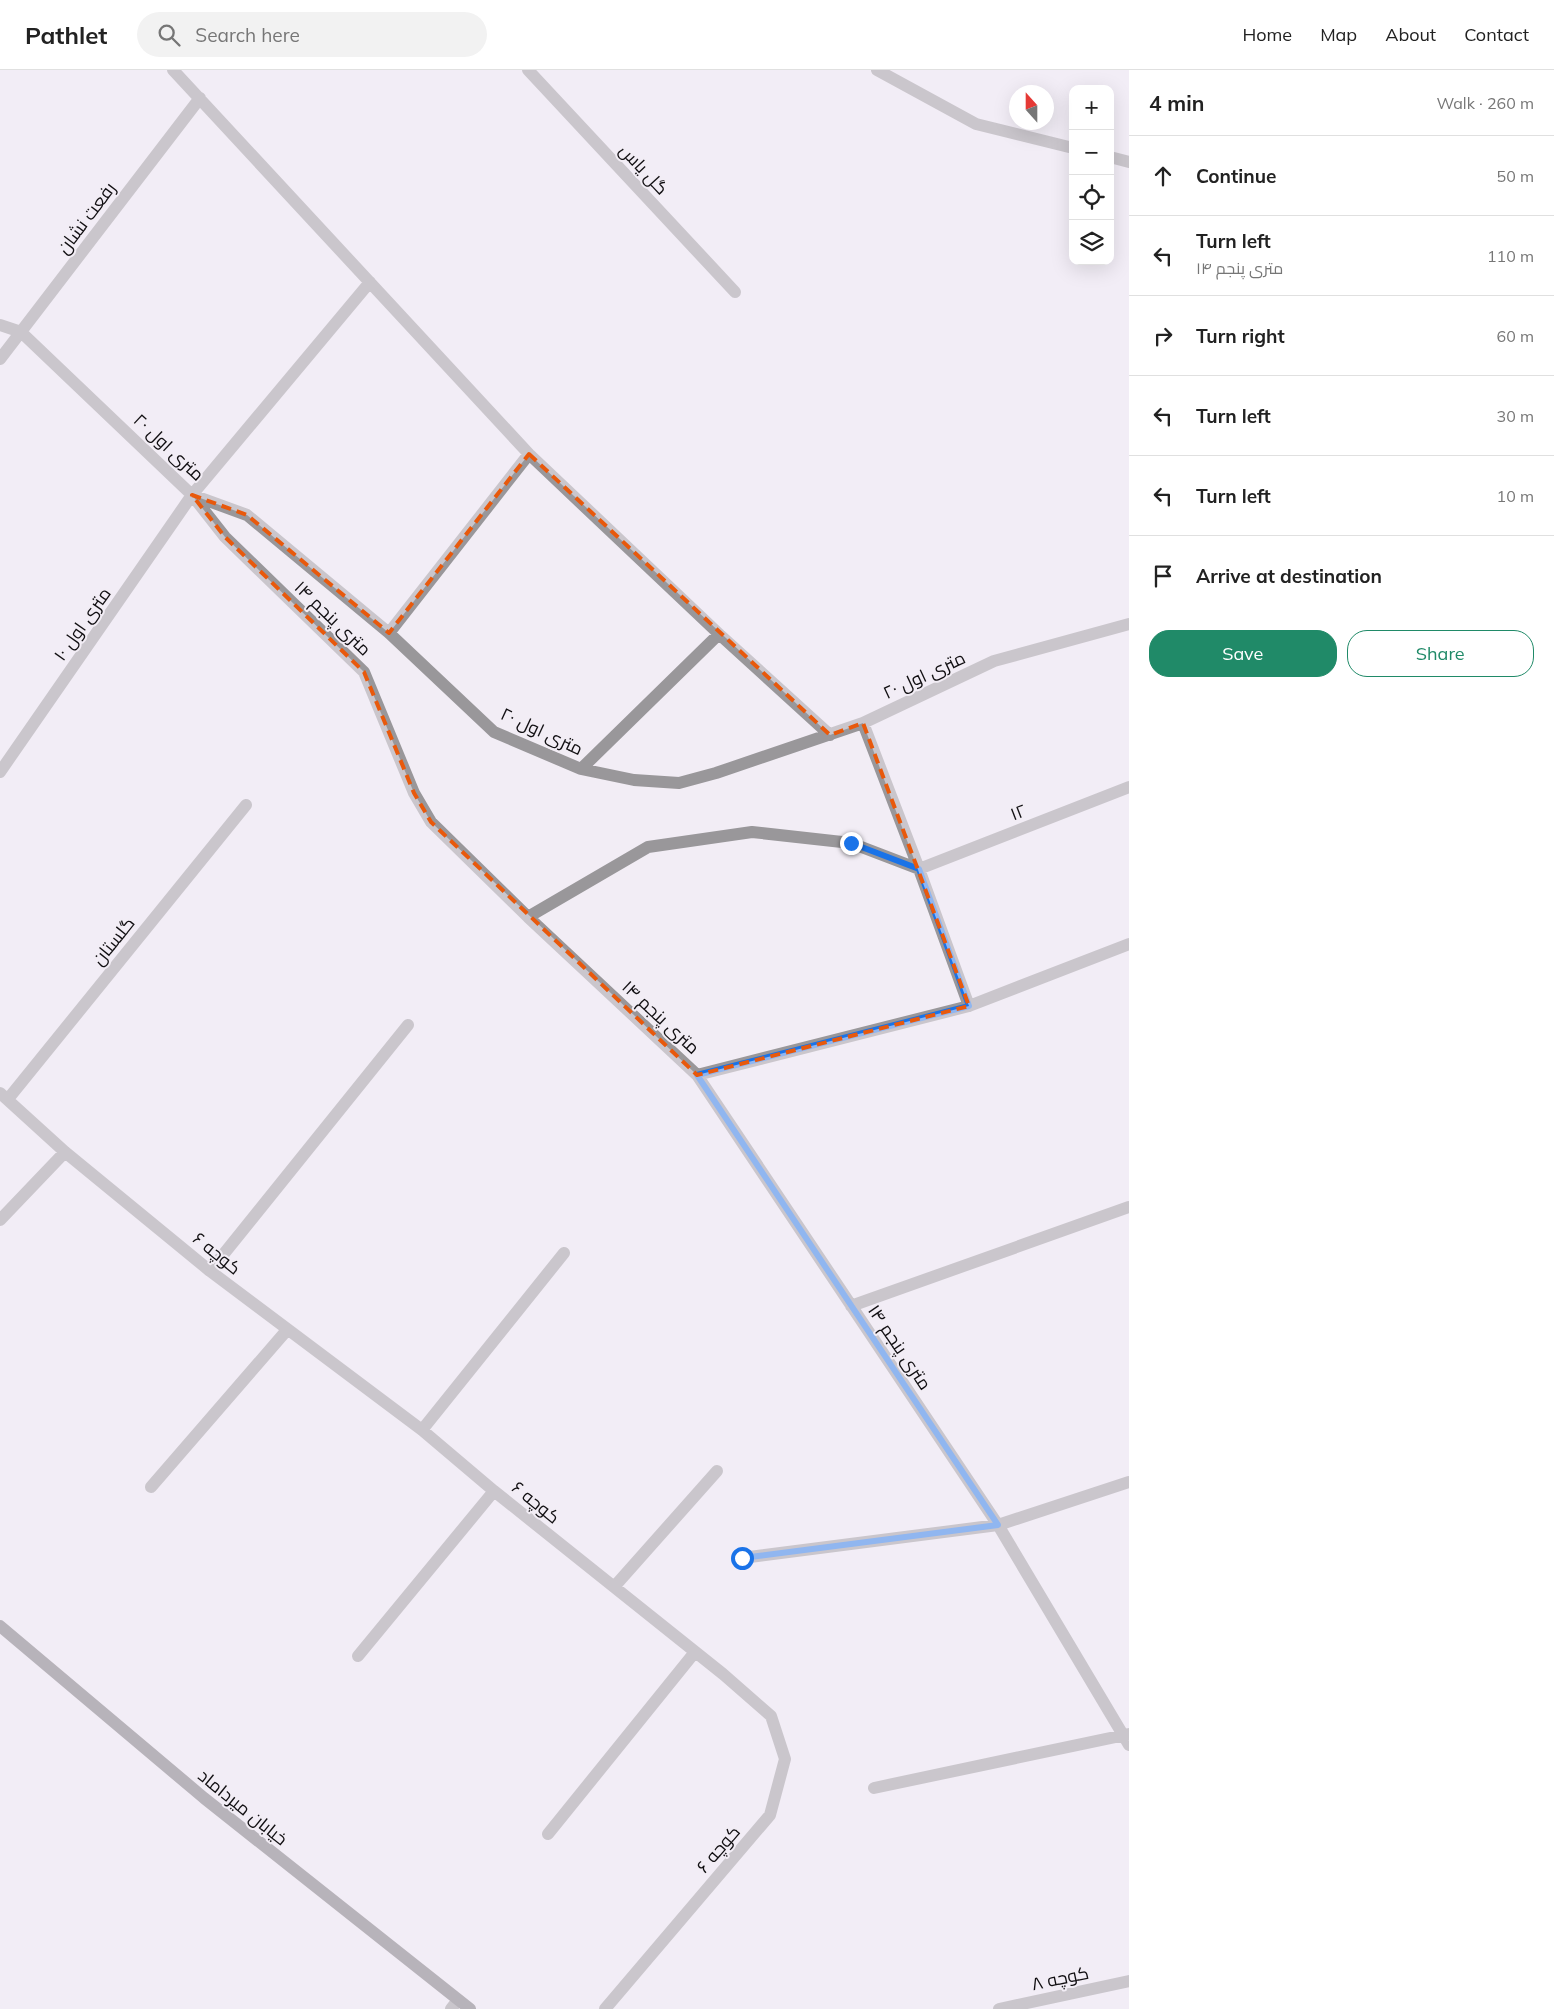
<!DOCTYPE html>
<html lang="en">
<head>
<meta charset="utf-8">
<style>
	body { margin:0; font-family:Mulish,Cairo,sans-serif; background:#f2f2f2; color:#222 }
	.controls { position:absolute; right:15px; top:15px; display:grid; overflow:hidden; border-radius:10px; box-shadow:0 5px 20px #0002 }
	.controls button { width:45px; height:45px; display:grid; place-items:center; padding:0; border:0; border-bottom:1px solid #e0e0e0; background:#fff; color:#222; font:25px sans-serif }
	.compass { position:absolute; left:1009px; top:15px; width:45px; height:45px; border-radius:50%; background:#fff; box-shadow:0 5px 20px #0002; rotate:339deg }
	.stop { position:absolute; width:15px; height:15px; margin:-11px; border:4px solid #1a73e8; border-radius:50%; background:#fff }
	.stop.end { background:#1a73e8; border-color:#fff; box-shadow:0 1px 5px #0008 }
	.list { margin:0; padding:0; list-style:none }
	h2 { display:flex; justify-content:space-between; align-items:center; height:65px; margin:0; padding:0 20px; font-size:21px }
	h2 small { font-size:16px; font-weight:400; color:#767676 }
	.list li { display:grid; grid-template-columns:32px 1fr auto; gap:15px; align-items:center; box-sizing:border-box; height:80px; padding:0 20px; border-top:1px solid #e0e0e0 }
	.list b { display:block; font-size:19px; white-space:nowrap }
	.list p { margin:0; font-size:16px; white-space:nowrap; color:#767676 }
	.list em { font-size:16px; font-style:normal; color:#767676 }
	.actions { display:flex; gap:10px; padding:15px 20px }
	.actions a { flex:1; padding:11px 0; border:1px solid #208a68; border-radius:20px; text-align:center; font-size:18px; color:#208a68 }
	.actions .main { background:#208a68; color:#fff }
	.icon { flex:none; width:28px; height:28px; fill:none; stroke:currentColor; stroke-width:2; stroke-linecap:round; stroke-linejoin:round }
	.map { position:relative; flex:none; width:1129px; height:1939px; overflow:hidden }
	header { display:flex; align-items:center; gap:30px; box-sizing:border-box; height:70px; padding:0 25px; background:#fff; border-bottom:1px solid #e0e0e0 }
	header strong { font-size:24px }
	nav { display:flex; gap:28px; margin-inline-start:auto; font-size:18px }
	.search { width:350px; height:45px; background:#f2f2f2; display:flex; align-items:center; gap:12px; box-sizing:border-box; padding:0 18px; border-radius:28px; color:#767676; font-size:19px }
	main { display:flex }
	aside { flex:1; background:#fff }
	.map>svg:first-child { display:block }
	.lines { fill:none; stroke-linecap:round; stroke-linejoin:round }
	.street { stroke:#99979a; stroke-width:12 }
	.secondary { stroke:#706d72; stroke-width:12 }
	.route { stroke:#1a73e8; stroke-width:6 }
	.marked { fill:none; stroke:#e8590c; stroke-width:4; stroke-dasharray:10 6; stroke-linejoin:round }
	.labels { text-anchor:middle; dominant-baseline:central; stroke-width:4; stroke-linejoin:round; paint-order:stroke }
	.street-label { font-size:18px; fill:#100e11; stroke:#f2edf5 }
</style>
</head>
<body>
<header>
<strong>Pathlet</strong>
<div class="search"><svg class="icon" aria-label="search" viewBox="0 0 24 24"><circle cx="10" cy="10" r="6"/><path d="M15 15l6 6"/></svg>Search here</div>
<nav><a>Home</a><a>Map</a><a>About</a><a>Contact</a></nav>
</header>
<main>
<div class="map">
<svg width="1129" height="1939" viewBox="0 0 1129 1939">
	<rect width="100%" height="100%" fill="#f2edf5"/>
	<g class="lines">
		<path class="street" d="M173,0L529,384L719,564L830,665
			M528,0L735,222
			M877,0L976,54L1073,78
			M1110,87L1129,92
			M0,255L21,262L192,425L247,445L389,563L494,662L581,699L634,710L679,713L716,703L863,653L994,591L1129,554
			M0,289L200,28
			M192,425L225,467L364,602L414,723L431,752L528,847L697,1005L998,1455L1129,1675
			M389,563L529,384
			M863,653L919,799L1129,717
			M581,699L719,564
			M0,702L192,425L370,212
			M528,847L648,777L752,762L851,773L919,799L969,936
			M697,1005L969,936L1129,874
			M0,1023L65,1082L210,1201L422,1360L494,1421L723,1604L771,1646L785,1689L770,1745L605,1939
			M8,1029L246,735
			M0,1150L65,1082
			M210,1201L408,955
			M851,1236L1129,1137
			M422,1360L564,1183
			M151,1417L287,1260
			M742,1488L998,1455L1129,1412
			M614,1517L717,1401
			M358,1586L494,1421
			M874,1718L1129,1664
			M548,1764L695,1582
			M451,1939L458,1930
			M999,1939L1129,1911"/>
		<path class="secondary" d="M0,1556L204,1728L470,1939"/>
	</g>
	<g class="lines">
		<path class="route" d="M742,1488L998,1455L697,1005L969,936L919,799L851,773"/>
	</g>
	<path d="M0 0H1129V1939H0ZM529,384L830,665L863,653L969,936L697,1005L431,752L414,723L364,602L225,467L192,425L247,445L389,563Z" fill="#f2edf5" fill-opacity=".55" fill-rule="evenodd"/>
	<path class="marked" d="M529,384L830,665L863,653L969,936L697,1005L431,752L414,723L364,602L225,467L192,425L247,445L389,563Z"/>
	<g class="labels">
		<g class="street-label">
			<text transform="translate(644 99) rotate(47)">گل یاس</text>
			<text transform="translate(86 148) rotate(-53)">رفعت نشان</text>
			<text transform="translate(169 377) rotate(43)">۲۰ متری اول</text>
			<text transform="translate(333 548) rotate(44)">۱۴ متری پنجم</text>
			<text transform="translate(82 554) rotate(-55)">۱۰ متری اول</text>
			<text transform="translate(924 605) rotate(-25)">۲۰ متری اول</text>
			<text transform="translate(542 661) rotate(25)">۲۰ متری اول</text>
			<text transform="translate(1018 742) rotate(-21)">۱۲</text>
			<text transform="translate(113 871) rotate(-51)">گلستان</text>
			<text transform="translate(661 947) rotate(43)">۱۴ متری پنجم</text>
			<text transform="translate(217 1183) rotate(39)">کوچه ۶</text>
			<text transform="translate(900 1277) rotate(56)">۱۴ متری پنجم</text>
			<text transform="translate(536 1432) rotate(39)">کوچه ۶</text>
			<text transform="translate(243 1737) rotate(39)">خیابان میرداماد</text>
			<text transform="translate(718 1779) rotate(-49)">کوچه ۶</text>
			<text transform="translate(1060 1908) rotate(-12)">کوچه ۸</text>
		</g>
	</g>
</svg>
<div class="controls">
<button>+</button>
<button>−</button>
<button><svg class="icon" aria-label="locate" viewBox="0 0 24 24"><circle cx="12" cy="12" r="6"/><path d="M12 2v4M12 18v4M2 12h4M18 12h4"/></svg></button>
<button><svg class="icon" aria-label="layers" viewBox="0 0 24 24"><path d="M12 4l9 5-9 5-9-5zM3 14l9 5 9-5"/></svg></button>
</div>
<svg class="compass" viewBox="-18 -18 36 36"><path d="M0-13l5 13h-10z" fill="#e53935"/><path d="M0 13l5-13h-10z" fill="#767676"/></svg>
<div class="stop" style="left:742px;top:1488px"></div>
<div class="stop end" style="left:851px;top:773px"></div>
</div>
<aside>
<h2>4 min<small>Walk · 260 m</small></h2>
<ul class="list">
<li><svg class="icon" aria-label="ahead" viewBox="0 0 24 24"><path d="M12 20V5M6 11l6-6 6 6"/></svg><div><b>Continue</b></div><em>50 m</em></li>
<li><svg class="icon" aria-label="left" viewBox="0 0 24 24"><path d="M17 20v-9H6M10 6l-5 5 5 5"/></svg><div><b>Turn left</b><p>۱۴ متری پنجم</p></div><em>110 m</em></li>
<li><svg class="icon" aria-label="right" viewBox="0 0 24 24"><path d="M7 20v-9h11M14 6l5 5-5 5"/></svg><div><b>Turn right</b></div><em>60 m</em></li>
<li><svg class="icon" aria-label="left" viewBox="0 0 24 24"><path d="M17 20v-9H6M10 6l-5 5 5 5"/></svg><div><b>Turn left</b></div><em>30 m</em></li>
<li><svg class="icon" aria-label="left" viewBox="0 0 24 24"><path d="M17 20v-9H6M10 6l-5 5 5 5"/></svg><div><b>Turn left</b></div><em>10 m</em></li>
<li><svg class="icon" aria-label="arrive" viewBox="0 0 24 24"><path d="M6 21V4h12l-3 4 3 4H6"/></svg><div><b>Arrive at destination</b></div></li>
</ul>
<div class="actions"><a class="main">Save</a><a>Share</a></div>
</aside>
</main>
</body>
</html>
